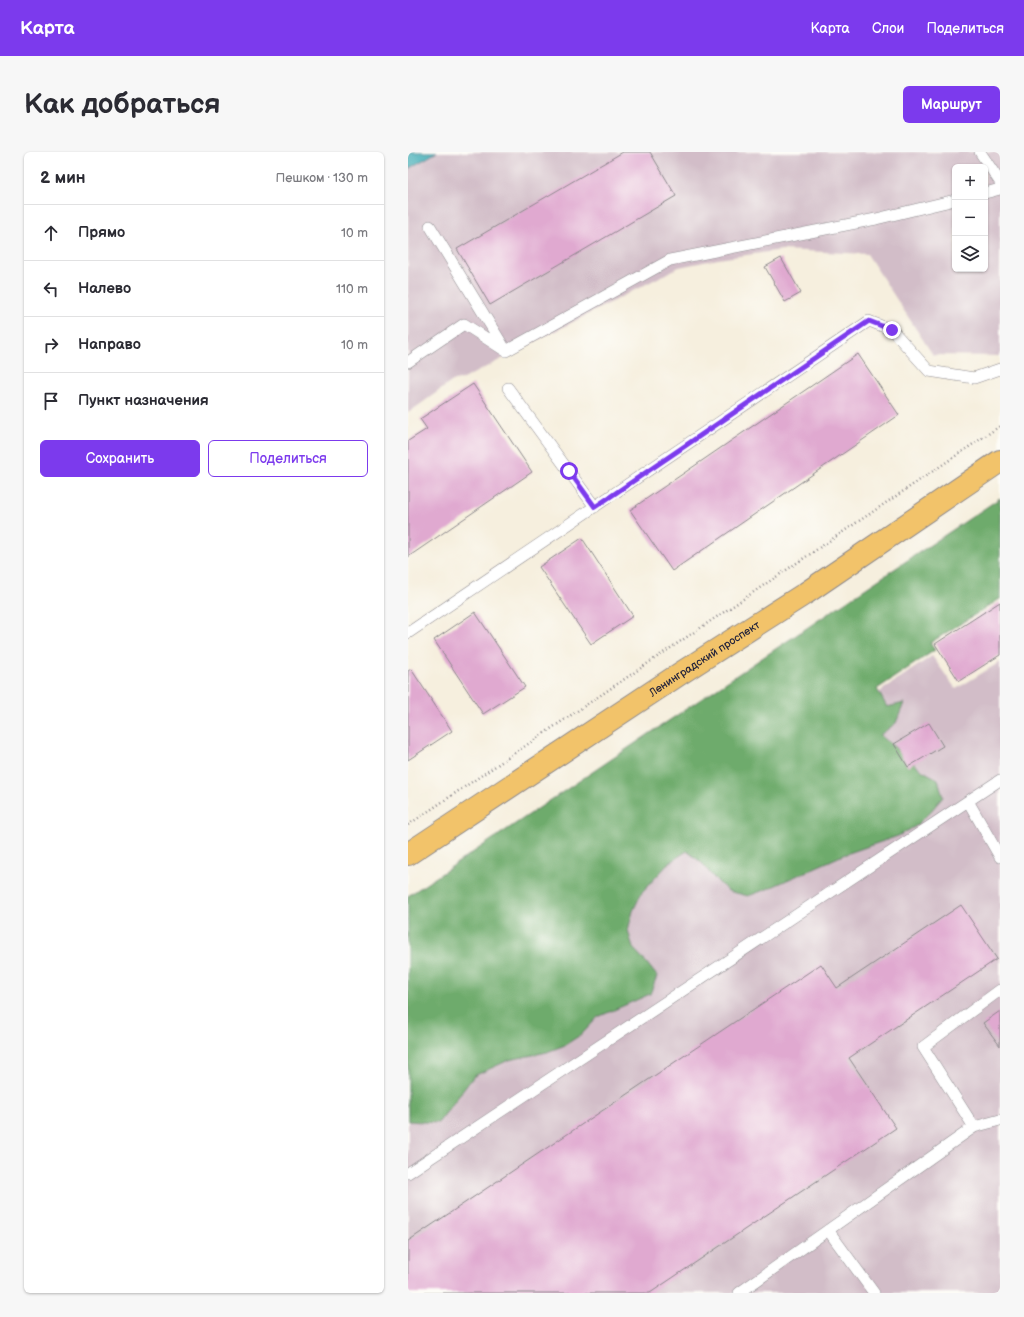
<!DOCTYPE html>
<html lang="ru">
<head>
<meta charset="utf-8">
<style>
	body { margin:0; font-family:"Balsamiq Sans",sans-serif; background:#f7f7f7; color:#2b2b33 }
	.controls { position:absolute; right:12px; top:12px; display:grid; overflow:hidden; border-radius:6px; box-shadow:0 1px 3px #0004 }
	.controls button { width:36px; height:36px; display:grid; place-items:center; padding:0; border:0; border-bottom:1px solid #e1e1e2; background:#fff; color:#2b2b33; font:20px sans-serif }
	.stop { position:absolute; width:12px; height:12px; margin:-9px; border:3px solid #7c3aed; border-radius:50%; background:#fff }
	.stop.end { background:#7c3aed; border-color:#fff; box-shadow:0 1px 4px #0008 }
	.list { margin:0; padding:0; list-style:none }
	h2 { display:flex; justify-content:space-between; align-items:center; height:52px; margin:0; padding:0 16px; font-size:17px }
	h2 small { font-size:13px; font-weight:400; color:#7c7c81 }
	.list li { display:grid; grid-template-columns:26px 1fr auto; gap:12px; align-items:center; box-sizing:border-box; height:56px; padding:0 16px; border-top:1px solid #e1e1e2 }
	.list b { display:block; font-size:15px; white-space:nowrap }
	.list em { font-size:13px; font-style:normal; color:#7c7c81 }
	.actions { display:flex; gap:8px; padding:12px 16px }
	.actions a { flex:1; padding:9px 0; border:1px solid #7c3aed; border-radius:6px; text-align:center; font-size:14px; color:#7c3aed }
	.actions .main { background:#7c3aed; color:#fff }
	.icon { flex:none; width:22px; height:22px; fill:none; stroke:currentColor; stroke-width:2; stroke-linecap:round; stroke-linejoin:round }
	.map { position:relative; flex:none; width:592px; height:1141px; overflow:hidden; border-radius:6px }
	header { display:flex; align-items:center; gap:24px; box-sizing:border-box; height:56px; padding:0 20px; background:#7c3aed; color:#fff }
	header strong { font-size:19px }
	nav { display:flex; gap:22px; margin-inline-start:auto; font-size:14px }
	.intro { display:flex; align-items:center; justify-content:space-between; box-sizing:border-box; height:96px; padding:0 24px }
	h1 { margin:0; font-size:28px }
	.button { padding:10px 18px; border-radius:6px; background:#7c3aed; color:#fff; font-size:14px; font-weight:700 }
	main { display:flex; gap:24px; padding:0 24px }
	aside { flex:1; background:#fff; border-radius:6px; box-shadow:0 1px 3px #0004 }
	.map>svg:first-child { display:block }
	.industrial { fill:#d2bdc8; fill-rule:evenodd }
	.forest { fill:#6eab6c; stroke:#486654 }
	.water { fill:#3aabb5; stroke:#2e6678 }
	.building { fill:#e0a9d0 }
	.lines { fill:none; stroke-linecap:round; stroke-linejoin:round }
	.service-casing { stroke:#8c888c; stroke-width:12 }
	.primary-casing { stroke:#8c888c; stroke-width:24 }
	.path { stroke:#8c888c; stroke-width:2.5; stroke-dasharray:1 3; stroke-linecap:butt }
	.service { stroke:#fff; stroke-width:11 }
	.primary { stroke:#f2c36a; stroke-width:22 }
	.route { stroke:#7c3aed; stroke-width:5 }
	.labels { text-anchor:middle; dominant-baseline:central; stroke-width:3; stroke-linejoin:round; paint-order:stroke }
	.street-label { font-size:11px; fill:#22223b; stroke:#fdfcf7 }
</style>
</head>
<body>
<header>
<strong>Карта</strong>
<nav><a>Карта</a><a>Слои</a><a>Поделиться</a></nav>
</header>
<div class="intro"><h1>Как добраться</h1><a class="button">Маршрут</a></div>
<main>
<aside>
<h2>2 мин<small>Пешком · 130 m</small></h2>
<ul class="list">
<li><svg class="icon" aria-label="ahead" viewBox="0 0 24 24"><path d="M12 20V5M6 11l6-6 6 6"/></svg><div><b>Прямо</b></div><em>10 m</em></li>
<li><svg class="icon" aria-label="left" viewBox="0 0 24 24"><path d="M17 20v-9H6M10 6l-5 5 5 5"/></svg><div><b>Налево</b></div><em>110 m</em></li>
<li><svg class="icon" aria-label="right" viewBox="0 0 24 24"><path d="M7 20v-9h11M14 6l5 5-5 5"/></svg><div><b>Направо</b></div><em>10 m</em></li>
<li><svg class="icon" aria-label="arrive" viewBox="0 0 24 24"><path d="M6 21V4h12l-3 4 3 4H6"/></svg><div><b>Пункт назначения</b></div></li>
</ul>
<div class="actions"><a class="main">Сохранить</a><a>Поделиться</a></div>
</aside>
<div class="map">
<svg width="592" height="1141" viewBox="0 0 592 1141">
	<rect width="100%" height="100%" fill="#fdfcf7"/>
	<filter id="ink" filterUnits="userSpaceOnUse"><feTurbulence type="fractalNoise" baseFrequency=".025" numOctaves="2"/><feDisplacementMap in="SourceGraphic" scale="8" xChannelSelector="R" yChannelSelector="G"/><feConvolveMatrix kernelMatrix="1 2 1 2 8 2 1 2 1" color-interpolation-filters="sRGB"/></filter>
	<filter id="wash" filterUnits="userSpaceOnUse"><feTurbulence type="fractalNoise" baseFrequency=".012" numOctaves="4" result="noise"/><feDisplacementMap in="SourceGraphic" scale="16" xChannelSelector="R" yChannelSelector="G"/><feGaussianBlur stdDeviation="0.9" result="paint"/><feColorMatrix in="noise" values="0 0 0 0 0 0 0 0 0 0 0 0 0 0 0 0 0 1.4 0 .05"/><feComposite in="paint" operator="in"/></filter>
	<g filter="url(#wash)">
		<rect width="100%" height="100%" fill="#f6efde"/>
		<path class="industrial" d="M29,0H592V204L525,203L459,102L374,98L310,107L271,115L55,227L46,228L0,261V17ZM547,15H577V117H547Z
			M524,504L548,537L592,510V1141H0V863Z"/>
		<path class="forest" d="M592,346V447L522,491L527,498L469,537L479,555L496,551L488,571L472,583L515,619L530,627L535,645L522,660L508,674L490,684L435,703L359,737L340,744L320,739L305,725L294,711L279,699L262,710L234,740L225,759L220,778L225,796L238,810L249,824L242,842L190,865L174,882L157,893L139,900L101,908L66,924L30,971L0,969V744Z"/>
		<path class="water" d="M0,0H29L0,17Z"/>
		<g id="blocks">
			<path class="building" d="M215,0H242L268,44L82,153L49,97Z
				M373,106L393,141L377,150L357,115Z
				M450,202L491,263L264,419L222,358Z
				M65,232L124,320L0,405V289L19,277L12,267Z
				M174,386L225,464L183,492L131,415Z
				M592,450V503L551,529L527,492Z
				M67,460L117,535L75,562L26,488Z
				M3,517L44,579L0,608V519Z
				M521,571L535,594L500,615L486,592Z
				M553,753L589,807L441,906L488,976L242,1141H0V1089L413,812L429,836Z
				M592,859V894L575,871Z"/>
		</g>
	</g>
	<g filter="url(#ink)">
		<use href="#blocks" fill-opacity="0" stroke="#8c888c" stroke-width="1"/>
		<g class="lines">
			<defs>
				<path id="service" d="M572,0L592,30
					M577,41L592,37
					M22,74L97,197
					M0,210L56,172L98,199L262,108L468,67L547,48
					M100,236L187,355
					M0,481L461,169L484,178L521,219L566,226L592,217
					M592,628L560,649L592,705
					M566,975L592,968
					M0,1021L560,649
					M420,1078L466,1141
					M331,1141L566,975L515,895L592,838"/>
				<g id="primary">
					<path id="s1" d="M0,702L273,521L398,441L592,309"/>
				</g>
			</defs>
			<use href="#service" class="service-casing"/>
			<use href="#primary" class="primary-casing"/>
			<path class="path" d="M0,673L592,274"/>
			<use href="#service" class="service"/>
			<use href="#primary" class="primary"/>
		</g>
	</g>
	<g class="lines" filter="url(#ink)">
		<path class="route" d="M161,319L187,355L461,169L484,178"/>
	</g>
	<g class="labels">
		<g class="street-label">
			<text stroke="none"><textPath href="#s1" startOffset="355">Ленинградский проспект</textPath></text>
		</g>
	</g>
</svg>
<div class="controls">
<button>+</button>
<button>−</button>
<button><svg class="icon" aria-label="layers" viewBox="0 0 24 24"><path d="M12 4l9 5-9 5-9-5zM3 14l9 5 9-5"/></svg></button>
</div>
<div class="stop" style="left:161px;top:319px"></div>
<div class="stop end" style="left:484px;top:178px"></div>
</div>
</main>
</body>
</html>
